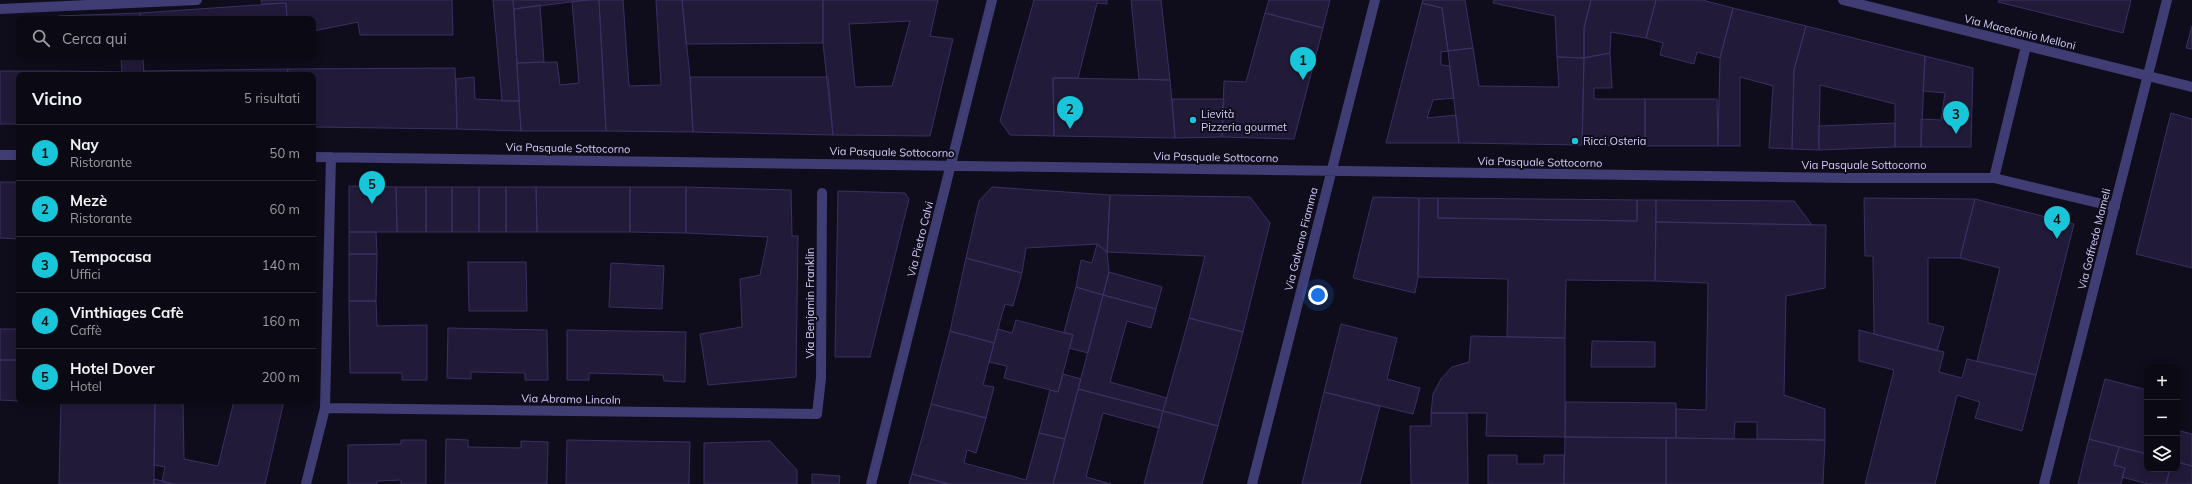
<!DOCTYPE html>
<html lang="it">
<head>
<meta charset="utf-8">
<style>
	body { margin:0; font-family:Mulish,sans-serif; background:#191822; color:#f1f3f6 }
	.controls { position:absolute; right:12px; bottom:12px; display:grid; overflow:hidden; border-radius:8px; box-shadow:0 2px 10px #0003 }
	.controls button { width:36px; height:36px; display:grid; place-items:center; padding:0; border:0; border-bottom:1px solid #2b2b34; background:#0b0a14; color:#f1f3f6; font:20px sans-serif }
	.you { position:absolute; left:1318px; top:295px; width:14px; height:14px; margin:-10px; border:3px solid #fff; border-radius:50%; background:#1a73e8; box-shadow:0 0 0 6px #1a73e833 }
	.badge { display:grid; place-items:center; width:26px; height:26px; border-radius:50%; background:#19c5d9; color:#111; font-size:13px; font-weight:700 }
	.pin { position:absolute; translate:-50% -33px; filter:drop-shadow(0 1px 2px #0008) }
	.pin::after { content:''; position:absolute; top:21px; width:14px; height:12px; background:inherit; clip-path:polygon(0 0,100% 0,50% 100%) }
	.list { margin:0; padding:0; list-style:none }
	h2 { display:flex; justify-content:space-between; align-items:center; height:52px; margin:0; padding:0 16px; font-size:17px }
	h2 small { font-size:13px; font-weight:400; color:#9a9aa0 }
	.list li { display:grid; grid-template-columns:26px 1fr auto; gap:12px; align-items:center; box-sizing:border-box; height:56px; padding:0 16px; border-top:1px solid #2b2b34 }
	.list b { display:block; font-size:15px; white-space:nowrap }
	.list p { margin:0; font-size:13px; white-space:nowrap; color:#9a9aa0 }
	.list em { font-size:13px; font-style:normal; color:#9a9aa0 }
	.icon { flex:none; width:22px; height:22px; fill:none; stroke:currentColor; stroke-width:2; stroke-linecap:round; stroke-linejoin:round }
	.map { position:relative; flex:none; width:2192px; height:484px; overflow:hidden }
	.search { position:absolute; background:#0b0a14; box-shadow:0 2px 10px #0003; left:16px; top:16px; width:300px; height:44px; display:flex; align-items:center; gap:10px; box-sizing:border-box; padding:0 14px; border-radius:8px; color:#9a9aa0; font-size:15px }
	.panel { position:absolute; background:#0b0a14; box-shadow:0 2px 10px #0003; left:16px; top:72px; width:300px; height:332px; border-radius:8px }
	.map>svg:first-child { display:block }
	.building { fill:#211b39; stroke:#3a3063; fill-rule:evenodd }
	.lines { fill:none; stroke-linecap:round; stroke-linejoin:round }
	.minor { stroke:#3f3d74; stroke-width:10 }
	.poi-dot { fill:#19c5d9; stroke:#0f0d1b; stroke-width:1.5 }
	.labels { text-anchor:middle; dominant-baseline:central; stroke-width:4; stroke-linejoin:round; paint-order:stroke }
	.street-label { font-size:11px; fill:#d2cdf9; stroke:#0f0d1b }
	.poi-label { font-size:11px; fill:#d2cdf9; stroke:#0f0d1b; text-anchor:start }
</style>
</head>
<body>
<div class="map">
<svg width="2192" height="484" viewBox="0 0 2192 484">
	<rect width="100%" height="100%" fill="#0f0d1b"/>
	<path class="building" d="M261,0H452L453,35H360L358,22L313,31V19H287L286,3L262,4Z
		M493,0H513L519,101H502Z
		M513,0H587L514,9Z
		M587,0H599L606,131H521L517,63L557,62L560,85L579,83L572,2Z
		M599,0H623L629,86L661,85L656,0H682L690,77L693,132L606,131Z
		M682,0H823V43L686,44Z
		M823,0H938L930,36L953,39L930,136L833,135L823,43ZM910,21L892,86L855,87L849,24Z
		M1034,0H1107V4L1097,3L1078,78H1053L1054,136L1010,135L1000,121Z
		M1131,0H1161L1170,80L1139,79Z
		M1269,0H1330L1323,28L1265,13Z
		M1423,0H1465L1473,48L1448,51L1442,8L1422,3Z
		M1494,0H1591L1584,28V58L1557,57L1555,16L1493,3Z
		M1591,0H1656L1646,38L1611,32L1610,53L1584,58V28Z
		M1656,0H1702L1733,8L1720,58L1697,52L1694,64L1660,55L1663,43L1646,38Z
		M1999,0H2131L2123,33L1998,2Z
		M286,3L287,19H140V13Z
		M1422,3L1442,8L1448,51L1441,52V65L1450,66L1454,98L1433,100L1427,118L1456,115L1459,143H1386Z
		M540,5L544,62L517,63L514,9Z
		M1733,8L1806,26L1794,70L1792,149L1769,148L1773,86L1740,77V146H1718L1720,58Z
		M140,13V19H58V16Z
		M1265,13L1323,28L1294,139L1222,137L1224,81L1246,82Z
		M1806,26L1925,56L1921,147H1895V104L1820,85L1819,150L1792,149L1794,70Z
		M2192,26V49L2186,48Z
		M1473,48L1479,86L1559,87L1557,57L1584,58L1582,145L1459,143L1448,51Z
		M1610,53L1612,88H1594V99H1645V146L1582,145L1584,58Z
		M1925,56L1973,68L1971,147H1921V119L1941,120L1945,93L1923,91Z
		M121,57H143L144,75H57V71L122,72Z
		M455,68L457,129L313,127V75H287L288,69Z
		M288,69L287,75H144V71Z
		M0,71H57V75H19V124H0Z
		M474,77L475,99L519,101L521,131L457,129L456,79Z
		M690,77H828L833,135L693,132Z
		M1053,78L1170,80L1175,138L1054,136Z
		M1172,99H1224L1222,137L1175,138Z
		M1645,99H1717L1718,146H1645Z
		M2171,113L2192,119V268L2136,254Z
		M1895,123V147L1819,150L1818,126Z
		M0,182H19V239L0,238Z
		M349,186L396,187L397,232H349Z
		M396,187H426V232H397Z
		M426,187H452V232H426Z
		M452,187H479V232H452Z
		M479,187H506V232H479Z
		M506,187H536L537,232H506Z
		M536,187H630V232H537Z
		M630,187H686V233L630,232Z
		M686,187L791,190L792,236H798L796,377L708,385L700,334L742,327L740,279L760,275L768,237L686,233Z
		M992,187L1110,195L1107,252L1097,244L1026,248L1022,273L966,258L979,201Z
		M838,191L905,193L909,199L870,357H835Z
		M1110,195L1250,197L1270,223L1243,332L1189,318L1205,256L1107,252Z
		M1373,197L1419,198L1418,277L1415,293L1353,278Z
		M1419,198H1438V218L1637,221V200H1656L1655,281L1566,280L1565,338L1507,337L1508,279L1418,277Z
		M1438,198L1637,200V221L1438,218Z
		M1864,198L1975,199L1960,258H1928V323L1944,327L1937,351L1874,334L1873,256H1865Z
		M1975,199L2074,224L2036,375L1977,361L2000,268L1960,258Z
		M1656,200L1794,201L1812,225L1656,222Z
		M1656,222L1826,225L1825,288L1786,296L1784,395L1825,409V440L1757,439V422H1735L1734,439L1676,438V409L1706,410L1708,283L1655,281Z
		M349,232H376L377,254H349Z
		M1097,244L1107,252L1109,272L1103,295L1076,287L1081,260L1092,263Z
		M349,254H377L376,301H349Z
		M966,258L1022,273L1013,306L1005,304L994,343L950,331Z
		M468,262H526L527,311H469Z
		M611,263L664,266L662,309L609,307Z
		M1109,272L1162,287L1156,309L1103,295Z
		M1076,287L1103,295L1088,353L1069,348L1073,335L1064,332Z
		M1103,295L1156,309L1151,328L1127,321L1110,382L1167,398L1163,411L1078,389Z
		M349,301H376L377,326L427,325V380H402V373H350Z
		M1189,318L1243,332L1218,426L1163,411Z
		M1016,320L1073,335L1058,392L1004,378L1007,366L989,362L998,329L1012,333Z
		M1341,324L1397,338L1387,379L1420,388L1413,414L1324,392Z
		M448,328L547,330L548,380H525V373L471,372V379L447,378Z
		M0,329H19V360H0Z
		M567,330L686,332L685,382L664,381L663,375L589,373V380H567Z
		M1859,330L1944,352L1939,372L1962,378L1967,359L2036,375L2022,431L1975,418L1980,402L1957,395L1935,484H1865L1894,370L1859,361Z
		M950,331L994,343L983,385L994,387L986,418L931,404Z
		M1471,336L1565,338V437L1486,436L1487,413H1431L1433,394L1441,379L1452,367L1469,362Z
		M1592,341L1655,342V367H1591Z
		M0,360H19V401L0,400Z
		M1063,374L1081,379L1065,439L1039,433L1050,390L1058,392Z
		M2105,379L2147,390V454L2089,439Z
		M1078,389L1163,411L1159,428L1103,413L1086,477L1111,484H1053Z
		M1324,392L1380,406L1360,484H1302Z
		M61,401H155L154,484H59Z
		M155,401H183L184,459L218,466L234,401H284L265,484H173L162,481L165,467L154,465Z
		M1566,402L1676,403V438L1565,437Z
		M931,404L986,418L976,453L967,450L964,463L1026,480L1039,433L1065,439L1053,484H949L912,474Z
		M1163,411L1218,426L1202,484H1144Z
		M1431,413H1467L1468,484H1411L1410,426H1431Z
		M2177,430L2192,434V466L2177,462Z
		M1565,437L1666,438V484H1564Z
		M1666,438L1825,440L1823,484H1666Z
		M446,439L468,440V447L521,448V441L548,442L547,484H445Z
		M2089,439L2119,447L2114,465L2125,468L2121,484H2078Z
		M401,440H426V484H401V480L377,481V484H348V445L401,444Z
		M567,440L690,442L689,484H566Z
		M770,441L797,470V484H704V443Z
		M2119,447L2147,454V469H2170L2166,484H2148L2122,477L2125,468L2114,465Z
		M1488,455H1517V464H1544V455H1564V484H1488Z
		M2177,462L2192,466V484H2166L2170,469H2177Z
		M812,474L840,476L839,484H812Z
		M912,474L949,484H909Z
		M154,479L162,481L173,484H154Z"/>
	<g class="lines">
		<path class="minor" d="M1843,0L2192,87
			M0,9L197,0
			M0,155H19
			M313,157L1848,178H1994L2115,207
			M1994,178L2026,46
			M325,408L817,414L821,378L822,193
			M306,484L325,408L331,157
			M871,484L992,0
			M1252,484L1375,0
			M2044,484L2167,0"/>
	</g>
	<g class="poi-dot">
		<circle cx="1193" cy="120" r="4"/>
		<circle cx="1575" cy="141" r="4"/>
	</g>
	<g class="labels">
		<g class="street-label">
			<text transform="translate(2020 32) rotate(14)">Via Macedonio Melloni</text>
			<text transform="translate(568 148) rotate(1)">Via Pasquale Sottocorno</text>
			<text transform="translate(892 152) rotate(1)">Via Pasquale Sottocorno</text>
			<text transform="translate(1216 157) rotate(1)">Via Pasquale Sottocorno</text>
			<text transform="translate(1540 162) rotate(1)">Via Pasquale Sottocorno</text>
			<text x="1864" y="165">Via Pasquale Sottocorno</text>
			<text transform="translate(920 239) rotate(-76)">Via Pietro Calvi</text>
			<text transform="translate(1301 239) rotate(-76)">Via Galvano Fiamma</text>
			<text transform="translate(2094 239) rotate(-76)">Via Goffredo Mameli</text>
			<text transform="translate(810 303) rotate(-90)">Via Benjamin Franklin</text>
			<text transform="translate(571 399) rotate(1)">Via Abramo Lincoln</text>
		</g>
		<g class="poi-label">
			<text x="1201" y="114">Lievità<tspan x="1201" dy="13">Pizzeria gourmet</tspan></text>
			<text x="1583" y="141">Ricci Osteria</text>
		</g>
	</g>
</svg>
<div class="controls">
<button>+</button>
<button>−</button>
<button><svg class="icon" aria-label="layers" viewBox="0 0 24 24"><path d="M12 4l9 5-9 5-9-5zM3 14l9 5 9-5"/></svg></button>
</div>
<div class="you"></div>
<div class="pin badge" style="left:1303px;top:80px">1</div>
<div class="pin badge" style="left:1070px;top:129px">2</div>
<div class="pin badge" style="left:1956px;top:134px">3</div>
<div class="pin badge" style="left:2057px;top:239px">4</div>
<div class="pin badge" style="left:372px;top:204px">5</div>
<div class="search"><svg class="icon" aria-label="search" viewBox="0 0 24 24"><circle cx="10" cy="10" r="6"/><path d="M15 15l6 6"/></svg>Cerca qui</div>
<section class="panel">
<h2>Vicino<small>5 risultati</small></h2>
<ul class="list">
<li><span class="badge">1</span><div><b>Nay</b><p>Ristorante</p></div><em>50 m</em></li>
<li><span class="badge">2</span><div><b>Mezè</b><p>Ristorante</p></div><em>60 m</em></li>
<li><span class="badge">3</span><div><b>Tempocasa</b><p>Uffici</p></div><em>140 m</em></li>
<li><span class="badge">4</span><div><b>Vinthiages Cafè</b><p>Caffè</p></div><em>160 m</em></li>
<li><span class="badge">5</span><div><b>Hotel Dover</b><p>Hotel</p></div><em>200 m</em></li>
</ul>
</section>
</div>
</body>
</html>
